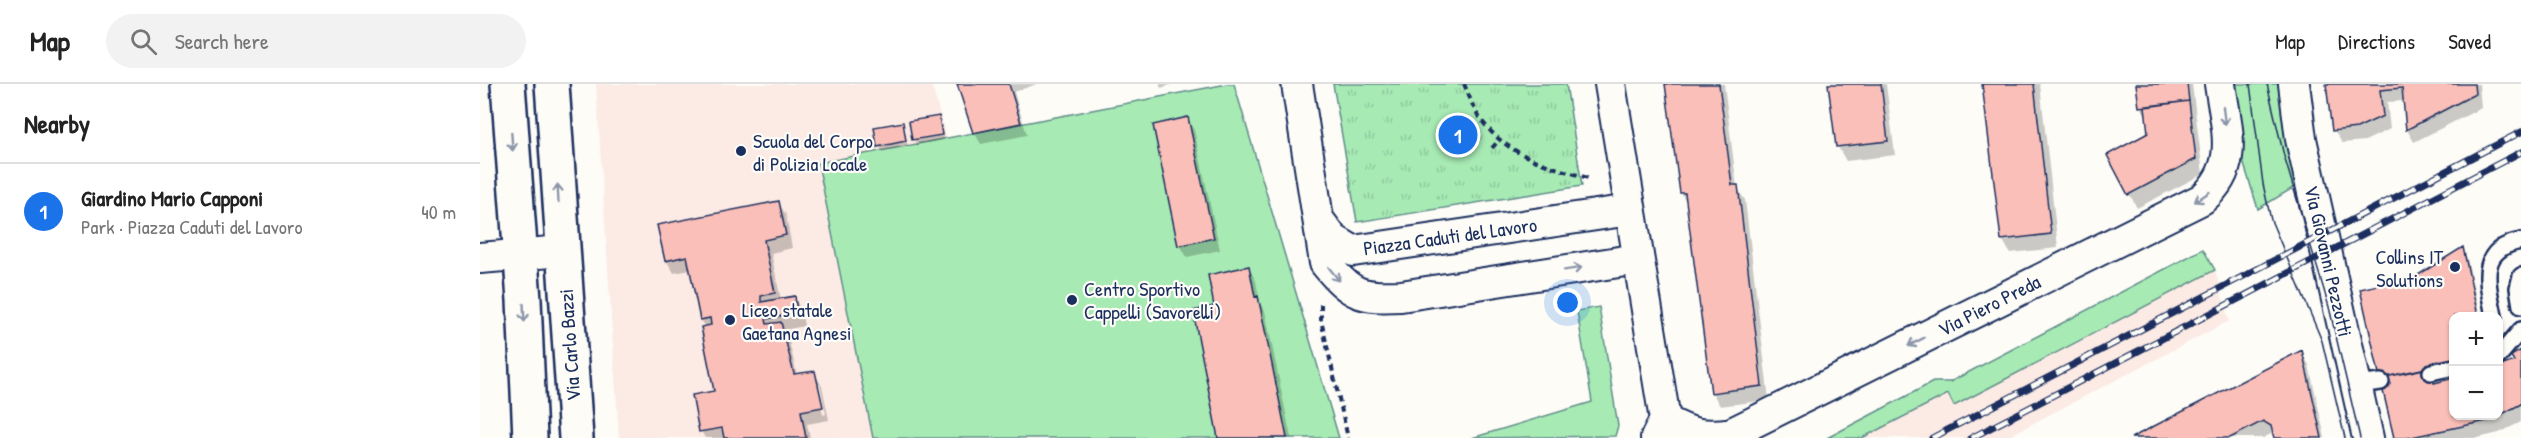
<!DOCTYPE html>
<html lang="en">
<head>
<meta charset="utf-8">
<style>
	body { margin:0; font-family:"Patrick Hand",sans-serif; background:#f2f2f2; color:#222 }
	.controls { position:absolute; right:18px; bottom:18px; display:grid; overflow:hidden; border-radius:12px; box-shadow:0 2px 4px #0004 }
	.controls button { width:54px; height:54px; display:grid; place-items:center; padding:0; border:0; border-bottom:2px solid #e0e0e0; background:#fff; color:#222; font:30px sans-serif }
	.you { position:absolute; left:1088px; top:219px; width:21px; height:21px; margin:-15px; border:4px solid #fff; border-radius:50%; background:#1a73e8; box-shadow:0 0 0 9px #1a73e833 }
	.badge { display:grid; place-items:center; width:39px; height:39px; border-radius:50%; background:#1a73e8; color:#fff; font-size:20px; font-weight:700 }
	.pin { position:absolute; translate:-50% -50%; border:3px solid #fff; box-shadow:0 2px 6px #0006 }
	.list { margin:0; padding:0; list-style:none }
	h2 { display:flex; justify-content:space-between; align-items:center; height:78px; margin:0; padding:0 24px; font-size:26px }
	h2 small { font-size:20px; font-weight:400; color:#767676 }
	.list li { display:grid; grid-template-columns:39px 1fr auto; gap:18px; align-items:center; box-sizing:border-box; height:96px; padding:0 24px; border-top:2px solid #e0e0e0 }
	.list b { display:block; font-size:22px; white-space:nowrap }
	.list p { margin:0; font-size:20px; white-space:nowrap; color:#767676 }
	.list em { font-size:20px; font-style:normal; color:#767676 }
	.icon { flex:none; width:33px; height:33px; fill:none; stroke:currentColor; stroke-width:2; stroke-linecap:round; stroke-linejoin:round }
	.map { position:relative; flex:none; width:2041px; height:354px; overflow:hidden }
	header { display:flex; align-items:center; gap:36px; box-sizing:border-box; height:84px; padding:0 30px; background:#fff; border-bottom:2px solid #e0e0e0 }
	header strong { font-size:28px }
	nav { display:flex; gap:33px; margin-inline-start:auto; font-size:21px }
	.search { width:420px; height:54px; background:#f2f2f2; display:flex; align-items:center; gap:15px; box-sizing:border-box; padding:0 21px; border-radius:33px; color:#767676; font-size:22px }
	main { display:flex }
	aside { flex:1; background:#fff }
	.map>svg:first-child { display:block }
	.built { fill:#fceae4 }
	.green { fill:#a7eab4; stroke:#618c89; stroke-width:1.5 }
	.park { fill:url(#park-tufts); stroke:#618c89; stroke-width:1.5 }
	.shadow { fill:#0003; fill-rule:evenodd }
	.building { fill:#fabfb8; stroke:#1b2f5e; stroke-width:1.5 }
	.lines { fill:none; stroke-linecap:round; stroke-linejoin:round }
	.lane-casing { stroke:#1b2f5e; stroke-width:20 }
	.street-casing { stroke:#1b2f5e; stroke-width:34 }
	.primary-casing { stroke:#1b2f5e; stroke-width:38 }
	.path { stroke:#1b2f5e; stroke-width:4; stroke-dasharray:6 4.5; stroke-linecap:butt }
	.lane { stroke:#fdfcf7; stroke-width:15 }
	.street { stroke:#fdfcf7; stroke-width:30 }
	.primary { stroke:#fdfcf7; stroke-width:33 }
	.tram { stroke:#1b2f5e; stroke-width:1.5 }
	.rail-casing { stroke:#1b2f5e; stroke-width:7 }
	.rail { stroke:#fdfcf7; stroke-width:4.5; stroke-dasharray:14; stroke-linecap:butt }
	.oneway { stroke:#8c96aa }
	.poi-dot { fill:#1b2f5e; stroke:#fdfcf7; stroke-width:2 }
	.labels { text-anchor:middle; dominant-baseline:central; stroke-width:4.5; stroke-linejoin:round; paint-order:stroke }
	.poi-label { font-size:20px; fill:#1b2f5e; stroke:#fdfcf7; text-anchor:start }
	.street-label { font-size:20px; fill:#1b2f5e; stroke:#fdfcf7 }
</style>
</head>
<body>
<header>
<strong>Map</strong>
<div class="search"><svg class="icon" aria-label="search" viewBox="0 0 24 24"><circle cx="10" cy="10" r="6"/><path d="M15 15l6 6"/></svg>Search here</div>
<nav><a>Map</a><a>Directions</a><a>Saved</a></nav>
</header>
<main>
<aside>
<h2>Nearby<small></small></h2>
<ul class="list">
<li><span class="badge">1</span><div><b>Giardino Mario Capponi</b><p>Park · Piazza Caduti del Lavoro</p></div><em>40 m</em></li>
</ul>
</aside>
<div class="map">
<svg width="2041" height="354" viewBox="0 0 2041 354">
	<defs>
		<pattern id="park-tufts" width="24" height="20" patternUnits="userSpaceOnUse" patternTransform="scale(1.5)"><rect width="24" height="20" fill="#a7eab4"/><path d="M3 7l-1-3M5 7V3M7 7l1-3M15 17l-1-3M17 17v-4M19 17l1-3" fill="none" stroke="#8fc99d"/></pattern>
	</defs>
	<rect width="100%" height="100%" fill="#fdfcf7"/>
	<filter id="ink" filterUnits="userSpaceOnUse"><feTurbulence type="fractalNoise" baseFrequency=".0167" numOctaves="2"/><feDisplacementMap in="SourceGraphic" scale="12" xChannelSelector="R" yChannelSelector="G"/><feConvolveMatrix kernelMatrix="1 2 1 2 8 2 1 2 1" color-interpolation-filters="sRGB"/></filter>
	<g filter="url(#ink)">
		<path class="built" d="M116,0H451L467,54L338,79L393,354H139Z
			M1735,186L1749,237L1525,354H1382L1468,310L1474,322Z"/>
		<path class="green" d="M747,0H754L859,354H393L338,79Z
			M1753,0H1802L1816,102L1778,125L1763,77Z
			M1723,165L1735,186L1474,322L1468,310L1382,354H1347L1453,298H1470Z
			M1119,223L1138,342L1135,352L992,354L1112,318L1097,227Z"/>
		<path class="park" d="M853,0H1086L1102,102L877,138Z"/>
		<path class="shadow" d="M479,0H557L534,8L547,51L501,60L494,48Z
			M679,0H693L681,4Z
			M1187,0H1244L1257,104L1265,116L1289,316L1240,322L1232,308L1208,121L1201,109Z
			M1350,0H1406L1415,71L1366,77L1358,63Z
			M1504,0H1560L1578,164L1530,169L1522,155Z
			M1658,0H1712L1723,90L1657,124L1629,72L1670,50L1668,35L1661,23Z
			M1848,0H1999L2001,24L1934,58L1927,46L1924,17L1907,18L1910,45L1885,57L1862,59L1854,46Z
			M459,34L464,56L436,61L431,38Z
			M707,35L714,46L740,166L707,173L700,161Z
			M422,39L428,62L402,67L399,62Z
			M298,118L306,131L312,164L291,169L301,216L314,213L321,226L324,242L304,246L308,253L317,291L334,289L342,302L349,336L327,340L330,354H225L221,347L236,308L226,243L221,236L211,186L194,189L186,176ZM337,300H340L346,330L343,331Z
			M1982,165L1987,174L2000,232H1974L1954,292L1974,332H2018L2041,268V338L2019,349L1998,354H1916L1936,195Z
			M769,184L776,197L780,219L785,227L811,354H740L736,223Z
			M1821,268L1829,281L1845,354H1796L1791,350L1783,354H1655Z"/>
		<path class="building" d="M477,0H529L541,39L493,49Z
			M1185,0H1239L1252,101H1258L1282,302L1231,309L1205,109H1200Z
			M1348,0H1401L1408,57L1356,63Z
			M1502,0H1554L1571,150L1521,156Z
			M1656,0H1707L1709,17L1659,23Z
			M1846,0H1994L1995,10L1926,46L1922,4L1900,6L1903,32L1877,44L1852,47Z
			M1709,17L1716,75L1648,111L1627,71L1668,49L1665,23Z
			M459,32L462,51L432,56L429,37Z
			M708,33L734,154L698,162L673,41Z
			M423,38L426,57L397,63L394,43Z
			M299,117L306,151L284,156L295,209L281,212V218L315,212L317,229L286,235L287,240L301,238L314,290L335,287L343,323L321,327L326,354H244L242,344L219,348L212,311L234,307L221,243L231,241L230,234L220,236L207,172L185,177L177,141Z
			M1983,163L1998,232H1974V279L1900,294L1880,205L1935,193Z
			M769,182L775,213L778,212L807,354H738L713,227L734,222L728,191Z
			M1822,266L1842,354H1794L1791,342L1783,337L1750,354H1651Z
			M2041,266V320L2011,336L1927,354H1914L1900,294L1951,283L1954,299L1974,294V332H2018V283L2034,277L2031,272Z"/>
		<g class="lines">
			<defs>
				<path id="lane" d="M2041,192L2038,204L2041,222
					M2014,232C2008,200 1996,165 2041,157
					M2018,273L2041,246
					M1951,288L1974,283
					M1877,301L1901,298"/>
				<path id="street" d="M817,0L845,179C871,211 881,214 921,212L1158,175
					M1130,0L1185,336L1176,354
					M1814,0L1821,55L1888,354
					M838,135L853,155L873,167L1150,126
					M0,174L82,167
					M1185,336C1212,351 1223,353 1253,349
					M1242,354L1722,115C1761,82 1746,44 1740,0"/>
				<path id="primary" d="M28,0L44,216L50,354
					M72,0L96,354"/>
			</defs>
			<use href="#lane" class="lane-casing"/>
			<use href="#street" class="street-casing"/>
			<use href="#primary" class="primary-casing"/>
			<path class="path" d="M984,0C989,11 993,25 1000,34C1025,71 1068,82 1108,94
				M1012,64L1020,55
				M841,220V236L868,354"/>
			<use href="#lane" class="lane"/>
			<use href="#street" class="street"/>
			<use href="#primary" class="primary"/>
			<path class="tram" d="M1770,0L1783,100L1791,136L1842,257L1865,354
				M1787,0L1804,72L1849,223L1880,354"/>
			<defs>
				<path id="rail" d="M1452,354L2041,48
					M1491,354L2041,68"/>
			</defs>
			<use href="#rail" class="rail-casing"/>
			<use href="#rail" class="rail"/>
		</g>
		<defs><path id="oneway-shaft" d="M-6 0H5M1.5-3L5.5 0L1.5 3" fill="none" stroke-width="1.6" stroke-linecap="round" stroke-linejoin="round" transform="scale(1.5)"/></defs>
		<g class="oneway">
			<use href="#oneway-shaft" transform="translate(1744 32) rotate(83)"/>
			<use href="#oneway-shaft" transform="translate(32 58) rotate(86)"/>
			<use href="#oneway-shaft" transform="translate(78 109) rotate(-93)"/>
			<use href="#oneway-shaft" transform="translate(1722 113) rotate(146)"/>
			<use href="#oneway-shaft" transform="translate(1093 185) rotate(-9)"/>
			<use href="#oneway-shaft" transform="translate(854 190) rotate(51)"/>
			<use href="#oneway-shaft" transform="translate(44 229) rotate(87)"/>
			<use href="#oneway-shaft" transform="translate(1436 258) rotate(153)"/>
		</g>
	</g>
	<g class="poi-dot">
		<circle cx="261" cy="67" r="6"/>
		<circle cx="1975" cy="183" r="6"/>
		<circle cx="592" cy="216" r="6"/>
		<circle cx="250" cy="236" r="6"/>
	</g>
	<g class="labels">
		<g class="poi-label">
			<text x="273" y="56">Scuola del Corpo<tspan x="273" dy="23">di Polizia Locale</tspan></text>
			<text x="1963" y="172" text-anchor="end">Collins IT<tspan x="1963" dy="23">Solutions</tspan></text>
			<text x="604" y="204">Centro Sportivo<tspan x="604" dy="23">Cappelli (Savorelli)</tspan></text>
			<text x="262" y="225">Liceo statale<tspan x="262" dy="23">Gaetana Agnesi</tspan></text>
		</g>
		<g class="street-label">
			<text transform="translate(970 152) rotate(-8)">Piazza Caduti del Lavoro</text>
			<text transform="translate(1849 177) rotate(77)">Via Giovanni Pezzotti</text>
			<text transform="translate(1509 221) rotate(-27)">Via Piero Preda</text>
			<text transform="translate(89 261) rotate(-94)">Via Carlo Bazzi</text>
		</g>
	</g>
</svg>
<div class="controls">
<button>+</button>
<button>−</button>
</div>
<div class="you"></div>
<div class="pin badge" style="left:978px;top:51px">1</div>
</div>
</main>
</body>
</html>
